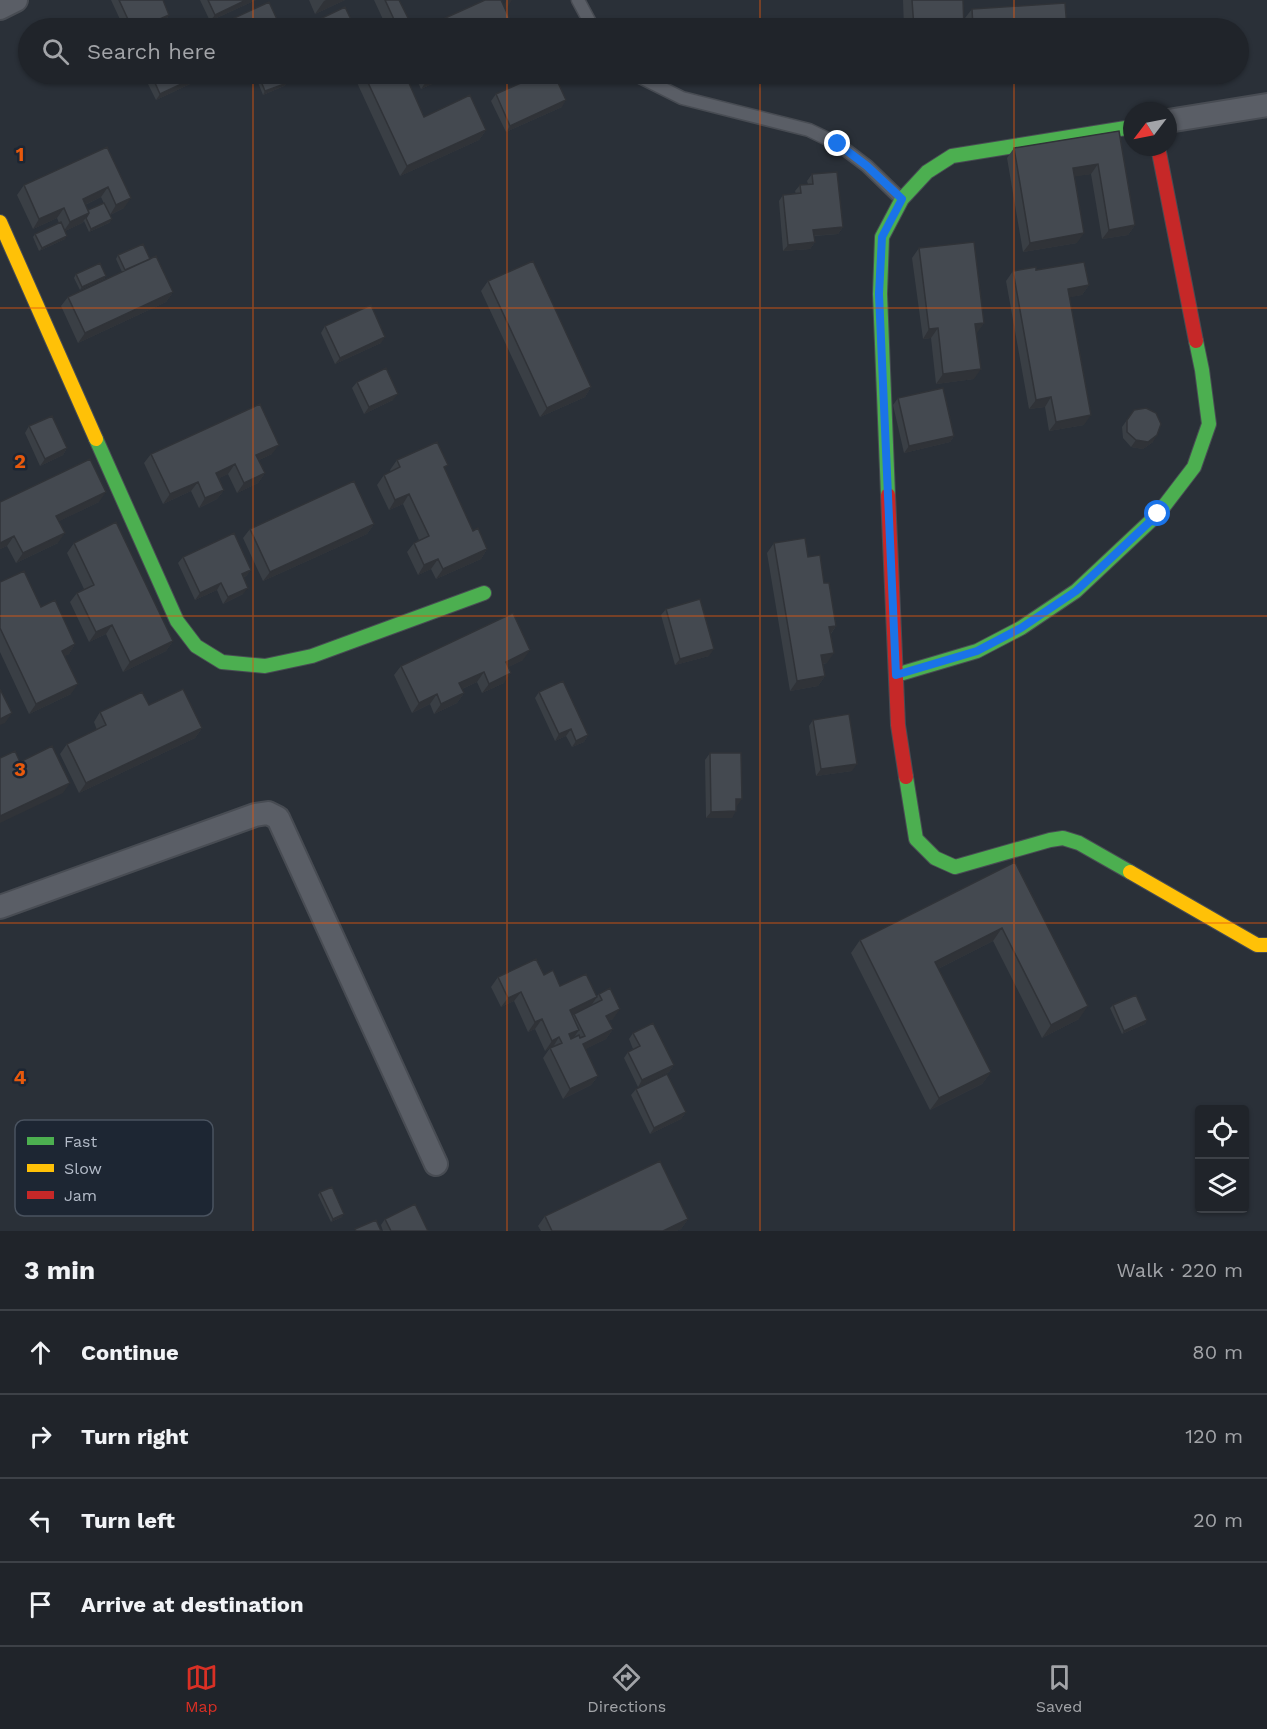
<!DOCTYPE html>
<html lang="en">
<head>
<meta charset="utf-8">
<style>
	body { margin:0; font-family:"Work Sans",sans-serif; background:#2d3036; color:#f1f3f6 }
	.controls { position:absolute; right:18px; bottom:18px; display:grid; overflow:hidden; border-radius:6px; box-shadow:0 2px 4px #0004 }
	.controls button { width:54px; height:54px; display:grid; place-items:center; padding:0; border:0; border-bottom:2px solid #3d4147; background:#20242a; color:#f1f3f6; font:30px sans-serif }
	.compass { position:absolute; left:1123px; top:102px; width:54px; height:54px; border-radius:50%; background:#20242a; box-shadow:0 2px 4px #0004; rotate:238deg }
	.stop { position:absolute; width:18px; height:18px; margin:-14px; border:4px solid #1a73e8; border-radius:50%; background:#fff }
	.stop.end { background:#1a73e8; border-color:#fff; box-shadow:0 2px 6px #0008 }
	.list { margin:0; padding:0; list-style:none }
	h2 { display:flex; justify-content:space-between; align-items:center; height:78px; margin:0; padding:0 24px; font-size:26px }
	h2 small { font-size:20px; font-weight:400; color:#a2a4a8 }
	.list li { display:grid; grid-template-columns:39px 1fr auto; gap:18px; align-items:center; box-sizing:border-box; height:84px; padding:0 24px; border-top:2px solid #3d4147 }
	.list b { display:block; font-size:22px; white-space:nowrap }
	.list em { font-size:20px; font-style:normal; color:#a2a4a8 }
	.icon { flex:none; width:33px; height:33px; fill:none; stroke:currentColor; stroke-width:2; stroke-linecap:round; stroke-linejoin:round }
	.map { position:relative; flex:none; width:1267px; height:1231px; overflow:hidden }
	.search { position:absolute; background:#20242a; box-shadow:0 2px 4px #0004; left:18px; right:18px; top:18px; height:66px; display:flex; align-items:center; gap:15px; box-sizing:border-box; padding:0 21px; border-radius:33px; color:#a2a4a8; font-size:22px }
	.sheet { height:414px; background:#20242a }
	nav { display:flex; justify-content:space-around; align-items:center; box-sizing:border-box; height:84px; border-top:2px solid #3d4147; background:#20242a; font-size:16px; color:#a2a4a8 }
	nav a { display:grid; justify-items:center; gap:3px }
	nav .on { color:#d93025 }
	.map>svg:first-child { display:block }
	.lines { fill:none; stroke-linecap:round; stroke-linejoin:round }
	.lane-casing { stroke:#484c53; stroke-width:15 }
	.street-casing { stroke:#484c53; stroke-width:26 }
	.fast-casing { stroke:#484c53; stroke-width:16 }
	.slow-casing { stroke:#484c53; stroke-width:16 }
	.jam-casing { stroke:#484c53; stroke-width:16 }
	.lane { stroke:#5a5e66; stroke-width:12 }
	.street { stroke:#5a5e66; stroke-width:22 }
	.fast { stroke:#4caf50; stroke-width:14 }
	.slow { stroke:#ffc107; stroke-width:14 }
	.jam { stroke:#c62828; stroke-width:14 }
	.wall { fill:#3a3f45; fill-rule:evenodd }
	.shaded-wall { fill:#303338 }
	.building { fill:#444950; stroke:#303338; stroke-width:1.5 }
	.route { stroke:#1a73e8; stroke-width:8 }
	.grid { fill:none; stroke:#e8590c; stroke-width:1.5; stroke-opacity:0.55 }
	.key { fill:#1d2633; stroke:#4a5360; stroke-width:1.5 }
	.key-label { font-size:16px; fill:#b4bcc9 }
	.grid-label { font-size:20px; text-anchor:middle; font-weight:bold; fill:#e8590c; stroke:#1d2633; stroke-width:5; stroke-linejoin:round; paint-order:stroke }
</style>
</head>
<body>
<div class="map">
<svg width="1267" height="1231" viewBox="0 0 1267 1231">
	<rect width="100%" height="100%" fill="#2a3038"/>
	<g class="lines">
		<defs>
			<path id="lane" d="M578,0L593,28
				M634,74L682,98L809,130L838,144L867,166L900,198"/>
			<path id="street" d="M0,8L16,0
				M1168,121L1267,105
				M0,907L255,815L268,813L278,818L436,1164"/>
			<path id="fast" d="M96,439L177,621L196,646L222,662L265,666L312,656L484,593
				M888,495L880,294L882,237L902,199L927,172L952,156L1132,127
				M896,675L977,651L1021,628L1076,591L1158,514L1194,467L1209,424L1202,370L1196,341
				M906,777L916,839L935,858L955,867L1050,840L1063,838L1079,843L1130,872"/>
			<path id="slow" d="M0,222L96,439
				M1130,872L1257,945H1267"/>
			<path id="jam" d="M1158,147L1196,341
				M888,495L898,725L906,777"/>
		</defs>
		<use href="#lane" class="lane-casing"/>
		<use href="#street" class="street-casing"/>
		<use href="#fast" class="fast-casing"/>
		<use href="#slow" class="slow-casing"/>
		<use href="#jam" class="jam-casing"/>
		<use href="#lane" class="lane"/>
		<use href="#street" class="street"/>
		<use href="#fast" class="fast"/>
		<use href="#slow" class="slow"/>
		<use href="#jam" class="jam"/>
	</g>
	<path class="wall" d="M111,0H163L169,15L165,21L149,28H124Z
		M200,0H256L210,21Z
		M309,0H345L315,14Z
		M374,0H399L413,28H387Z
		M903,0H963L964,28H904Z
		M972,9L1067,28H966L965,18Z
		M322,18L355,28H319L317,24Z
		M143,74H193L194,78L190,84L156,100Z
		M257,74H283L287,83L284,86L263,95L255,75Z
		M353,74H405L424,117L486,130L479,140L400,176Z
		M414,74H454L421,89Z
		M496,94L562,107L506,132L491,101Z
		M1119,131L1135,225L1128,235L1102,239L1091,174L1075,176L1077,243L1023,252L1007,158L1014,148Z
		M107,147L124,208L110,215L112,219L109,223L89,232L84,221L82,223L65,231V239L39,251L33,237L35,234L59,223L57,218L33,229L17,195L24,185ZM101,197L109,214L88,210L85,205Z
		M812,174L843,227L838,234L814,236L815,242L810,249L783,251L779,201L783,195L796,194L795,191L800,185L808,184L807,181Z
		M919,248L984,323L976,333L974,379L936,384L931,338L923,339L912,258Z
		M118,255L150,259L173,292L166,302L78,343L61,306L68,297L122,272L116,259Z
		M1036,270L1089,285L1082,295L1069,297L1084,425L1049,431L1045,407L1029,409L1006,281L1013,271Z
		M76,274L106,276L104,279L80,290L74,278Z
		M488,281L591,387L585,397L540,417L481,291Z
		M325,326L381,343L335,364L321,333Z
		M357,382L393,400L364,414L352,388Z
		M898,398L954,436L950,442L904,453L893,405Z
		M1134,410L1153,442L1143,449L1131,447L1123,438L1122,427Z
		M29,426L67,448L63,455L40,466L25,433Z
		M151,454H272L259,460L265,473L258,483L237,493L228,474L219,478L224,490L217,499L199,508L191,491L163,504L144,463Z
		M397,460L445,470L473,531L487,549L481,559L436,579L431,569L418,575L407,552L414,543L419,540L403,504L389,510L377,485L384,475L391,472L390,470Z
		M0,502H99L59,521L58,543L16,563L7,546L0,549Z
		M374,524L367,534L263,581L243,538L250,529Z
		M74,543L173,641L166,651L123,672L106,634L89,642L70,602L77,593L84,589L67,553Z
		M774,543L808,557L824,583L836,626L831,634L827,663L823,664L825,676L818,686L790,691L767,553Z
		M183,557L251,570L246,576L243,578V594L223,604L217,590L195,600L178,563Z
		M0,582L41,607L75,644L69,654L64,656L71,694L29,714L0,652Z
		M666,609L709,656L675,665L661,615Z
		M523,660L508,667L504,683L482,693L477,682L462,689L464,693L457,703L434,714L430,704L412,713L394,675L401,666Z
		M539,692L588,735L584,742L572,747L566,736L555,741L535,698Z
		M149,705L202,728L195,738L79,793L60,754L67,744L97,730L94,722L100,712Z
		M813,720L852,771L816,776L809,726Z
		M710,753L737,806H736L732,818H706L705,760Z
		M1015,862L1079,1019L1042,1038L993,941L938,969L991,1072L982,1084L930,1110L851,953L860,940Z
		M544,975L560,986L597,996L599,994L613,1019L608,1021L613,1029L606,1039L585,1049L598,1076L591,1085L563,1099L543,1058L550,1048L545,1051L535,1029L528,1032L514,1001L501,1007L491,987L498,977Z
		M1113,1005L1147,1020L1145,1024L1122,1034L1110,1008Z
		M633,1033L674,1065L669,1072L638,1087L624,1058L628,1052L633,1049L629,1039Z
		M636,1089L686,1112L681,1119L650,1134L631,1095Z
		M320,1192L342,1217L331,1222L318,1195Z
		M545,1216L688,1219L681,1229L676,1231H541L538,1226Z
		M385,1219L428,1231H383L381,1225Z"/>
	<path class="shaded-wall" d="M246,0H256L210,21L215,15Z
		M326,0H345L315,14L324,1Z
		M507,0H512L507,8L498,12Z
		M169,15L165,21L149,28H139Z
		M439,74H454L421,89L428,79Z
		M194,78L190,84L156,100L160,94Z
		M287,83L284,86L263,95L265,91Z
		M566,100L562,107L506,132L510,126Z
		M486,130L479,140L400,176L407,166Z
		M1098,164L1091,174L1066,178L1073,168Z
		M108,187L101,197L76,209L83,199Z
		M131,198L124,208L110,215L116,205Z
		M64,208L57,218L33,229L39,219Z
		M89,213L82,223L63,232L70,222Z
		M112,219L109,223L89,232L91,229Z
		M1135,225L1128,235L1102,239L1109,230Z
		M843,227L838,234L808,236L813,230Z
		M1084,233L1077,243L1023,252L1030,243Z
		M67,236L65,239L39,251L42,248Z
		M815,242L810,249L783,251L788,245Z
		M106,276L104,279L80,290L82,287Z
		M1089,285L1082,295L1061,299L1068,289Z
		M173,292L166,302L78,343L85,333Z
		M984,323L977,333H969L975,324Z
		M938,328L931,338L923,339L929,329Z
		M385,337L381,343L335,364L340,358Z
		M981,369L974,379L936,384L943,374Z
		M591,387L585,397L540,417L547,408Z
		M398,394L393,400L364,414L369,407Z
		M1051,397L1045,407L1029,409L1036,400Z
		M1091,415L1084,425L1049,431L1056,422Z
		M1157,435L1153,442L1143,449L1131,447L1136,440Z
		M954,436L950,442L904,453L909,446Z
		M279,445L272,454L250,464L256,455Z
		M67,448L63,455L40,466L45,459Z
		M235,464L228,474L210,483L216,473Z
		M265,473L258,483L237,493L244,483Z
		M198,482L191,491L163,504L170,494Z
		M224,490L217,499L199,508L205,498Z
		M106,492L99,502L49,526L56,516Z
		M409,494L403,504L389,510L395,500Z
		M374,524L367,534L263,581L270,572Z
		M65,533L58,543L16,563L23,553Z
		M14,536L7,546L0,549V543Z
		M487,549L481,559L436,579L443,569Z
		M438,559L431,569L418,575L424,565Z
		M251,570L246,576L237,580L242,574Z
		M221,583L217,590L195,600L200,593Z
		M248,588L243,594L223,604L228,597Z
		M112,625L106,634L89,642L96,632Z
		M836,626L829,636V627Z
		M173,641L166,651L123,672L130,662Z
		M75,644L69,654L55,661L62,651Z
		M714,649L709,656L675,665L680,659Z
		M530,650L523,660L499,672L506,662Z
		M834,653L827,663L815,665L821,655Z
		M484,672L477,682L453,693L459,683Z
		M511,673L504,683L482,693L489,684Z
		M825,676L818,686L790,691L797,681Z
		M78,684L71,694L29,714L36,704Z
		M464,693L457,703L434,714L441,704Z
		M437,694L430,704L412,713L419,703Z
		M12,713L5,723L0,725V719Z
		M202,728L195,738L79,793L86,783Z
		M571,729L566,736L555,741L559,734Z
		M588,735L584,742L572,747L576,741Z
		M857,764L852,771L816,776L821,769Z
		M70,783L63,793L0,823V816Z
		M736,799H742L737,806H731Z
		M736,811L732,818H706L711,812Z
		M1002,928L993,941L926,975L935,962Z
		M521,992L514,1001L501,1007L508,998Z
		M597,997L590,1007L563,1020L570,1010Z
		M1088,1006L1079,1019L1042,1038L1051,1025Z
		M620,1009L613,1019L599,1025L606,1016Z
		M542,1019L535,1029L528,1032L535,1022Z
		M1147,1020L1145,1024L1122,1034L1124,1031Z
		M613,1029L606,1039L576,1054L583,1044Z
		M579,1030L572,1040L569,1034Z
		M559,1037L553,1047L545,1051L552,1041Z
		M674,1065L669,1072L638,1087L642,1080Z
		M991,1072L982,1084L930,1110L939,1098Z
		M598,1076L591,1085L563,1099L570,1089Z
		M686,1112L681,1119L650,1134L654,1128Z
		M344,1214L342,1217L331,1222L333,1219Z
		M688,1219L681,1229L676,1231H663Z"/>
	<path class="building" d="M119,0H163L169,15L139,28H132Z
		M208,0H246L215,15Z
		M385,0H399L413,28H398Z
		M485,0H501L514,28H423Z
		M912,0H963L964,28H914Z
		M269,2L281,28H218L217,26Z
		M1065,3L1067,28H973L972,9Z
		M345,7L355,28H327L322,18Z
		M169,22L172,28H154Z
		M151,74H193L194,78L160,94Z
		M258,74H283L287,83L265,91Z
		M364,74H405L424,117L470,95L486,130L407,166Z
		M425,74H439L428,79Z
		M541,74H554L566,100L510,126L496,94Z
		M1119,131L1135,225L1109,230L1098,164L1073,168L1084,233L1030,243L1014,148Z
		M107,147L131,198L116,205L108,187L83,199L89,213L70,222L64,208L39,219L24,185Z
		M837,172L843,227L813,230L815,242L788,245L783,195L801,193L800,185L813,184L812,174Z
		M104,203L112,219L91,229L86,218L89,213L88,210Z
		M61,222L67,236L42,248L35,234Z
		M974,242L984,323L975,324L981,369L943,374L938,328L929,329L919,248Z
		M143,244L150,259L125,270L118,255Z
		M156,256L173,292L85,333L68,297Z
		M533,261L591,387L547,408L488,281Z
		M1084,262L1089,285L1068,289L1091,415L1056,422L1051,397L1036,400L1013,271L1036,267V270Z
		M100,263L106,276L82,287L76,274Z
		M371,305L385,337L340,358L325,326Z
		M386,368L398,394L369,407L357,382Z
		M943,388L954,436L909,446L898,398Z
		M260,404L279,445L256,455L265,473L244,483L235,464L216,473L224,490L205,498L198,482L170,494L151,454Z
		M1146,408L1156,413L1161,424L1157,435L1148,442L1136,440L1127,432V420L1134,410Z
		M52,416L67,448L45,459L29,426Z
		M437,442L448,465L444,467L473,531L478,528L487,549L443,569L438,559L424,565L414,543L429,536L409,494L395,500L384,475L400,467L397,460Z
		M90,459L106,492L56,516L65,533L23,553L14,536L0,543V502Z
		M354,481L374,524L270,572L250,529Z
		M116,522L173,641L130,662L112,625L96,632L77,593L94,585L74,543Z
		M234,533L251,570L242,574L248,588L228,597L221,583L200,593L183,557Z
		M805,538L808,557L820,555L824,583H829L836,626L829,627L834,653L821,655L825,676L797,681L774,543Z
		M24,571L41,607L55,600L75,644L62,651L78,684L36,704L0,628V582Z
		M700,599L714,649L680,659L666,609Z
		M513,613L530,650L506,662L511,673L489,684L484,672L459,683L464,693L441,704L437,694L419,703L401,666Z
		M563,681L588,735L576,741L571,729L559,734L539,692Z
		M0,689L12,713L0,719Z
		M183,689L202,728L86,783L67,744L106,725L100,712L142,692L149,705Z
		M849,714L857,764L821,769L813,720Z
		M52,746L70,783L0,816V758L15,751L20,762Z
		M710,753H741L742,799H736V811L711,812Z
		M1015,862L1088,1006L1051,1025L1002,928L935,962L991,1072L939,1098L860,940Z
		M536,959L544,975L553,970L560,986L586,974L597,997L570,1010L579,1030L569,1034L571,1039L579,1035L580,1038L585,1036L574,1014L602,1000L599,994L610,988L620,1009L606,1016L613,1029L583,1044L598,1076L570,1089L550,1048L562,1043L559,1037L552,1041L542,1019L535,1022L521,992L508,998L498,977Z
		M1136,995L1147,1020L1124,1031L1113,1005Z
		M653,1023L674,1065L642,1080L628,1052L640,1046L633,1033Z
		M667,1074L686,1112L654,1128L636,1089Z
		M660,1161L688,1219L663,1231H552L545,1216Z
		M332,1187L344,1214L333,1219L320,1192Z
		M415,1204L428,1231H391L385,1219Z
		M376,1220L381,1231H356L355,1229Z"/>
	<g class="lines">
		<path class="route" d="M838,144L867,166L902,199L882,237L879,294L896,675L977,651L1021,628L1076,591L1158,514"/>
	</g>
	<path class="grid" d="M253,0V28M507,0V28M760,0V28M1014,0V28M253,74V1231M507,74V1231M760,74V1231M1014,74V1231M0,308H1267M0,616H1267M0,923H1267"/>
	<rect x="15" y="1120" width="198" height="96" rx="9" class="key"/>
	<rect x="27" y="1137" width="27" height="8" fill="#4caf50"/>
	<rect x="27" y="1164" width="27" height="8" fill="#ffc107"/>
	<rect x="27" y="1191" width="27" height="8" fill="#c62828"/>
	<g class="key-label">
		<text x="64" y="1147">Fast</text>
		<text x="64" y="1174">Slow</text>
		<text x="64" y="1201">Jam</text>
	</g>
	<g class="grid-label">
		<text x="20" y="161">1</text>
		<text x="20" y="468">2</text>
		<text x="20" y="776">3</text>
		<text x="20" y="1084">4</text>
	</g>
</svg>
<div class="controls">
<button><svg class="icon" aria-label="locate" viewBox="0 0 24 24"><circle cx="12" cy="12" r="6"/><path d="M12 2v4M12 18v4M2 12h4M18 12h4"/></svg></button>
<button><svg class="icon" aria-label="layers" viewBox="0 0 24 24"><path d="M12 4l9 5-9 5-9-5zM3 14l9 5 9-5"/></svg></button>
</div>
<svg class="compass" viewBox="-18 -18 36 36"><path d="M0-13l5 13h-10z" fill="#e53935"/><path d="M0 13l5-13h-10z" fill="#a2a4a8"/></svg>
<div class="stop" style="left:1158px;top:514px"></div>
<div class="stop end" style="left:838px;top:144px"></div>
<div class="search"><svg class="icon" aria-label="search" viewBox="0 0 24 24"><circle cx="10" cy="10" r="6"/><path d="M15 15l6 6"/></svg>Search here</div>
</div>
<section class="sheet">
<h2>3 min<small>Walk · 220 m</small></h2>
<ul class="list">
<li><svg class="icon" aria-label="ahead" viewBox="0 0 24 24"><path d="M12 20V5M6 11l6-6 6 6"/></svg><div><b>Continue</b></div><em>80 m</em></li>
<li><svg class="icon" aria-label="right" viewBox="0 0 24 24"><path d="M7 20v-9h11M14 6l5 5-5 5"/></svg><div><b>Turn right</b></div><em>120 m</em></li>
<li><svg class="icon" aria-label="left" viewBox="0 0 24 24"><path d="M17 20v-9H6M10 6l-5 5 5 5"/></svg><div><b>Turn left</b></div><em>20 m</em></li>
<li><svg class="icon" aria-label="arrive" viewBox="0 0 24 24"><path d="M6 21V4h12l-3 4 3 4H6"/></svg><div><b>Arrive at destination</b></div></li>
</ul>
</section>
<nav>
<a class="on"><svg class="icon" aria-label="map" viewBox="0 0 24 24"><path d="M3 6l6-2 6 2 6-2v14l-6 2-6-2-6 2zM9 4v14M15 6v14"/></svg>Map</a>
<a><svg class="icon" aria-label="directions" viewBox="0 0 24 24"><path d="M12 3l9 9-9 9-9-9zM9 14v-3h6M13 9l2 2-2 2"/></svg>Directions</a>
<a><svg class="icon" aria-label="saved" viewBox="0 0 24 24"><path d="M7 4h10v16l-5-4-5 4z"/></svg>Saved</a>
</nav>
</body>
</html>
